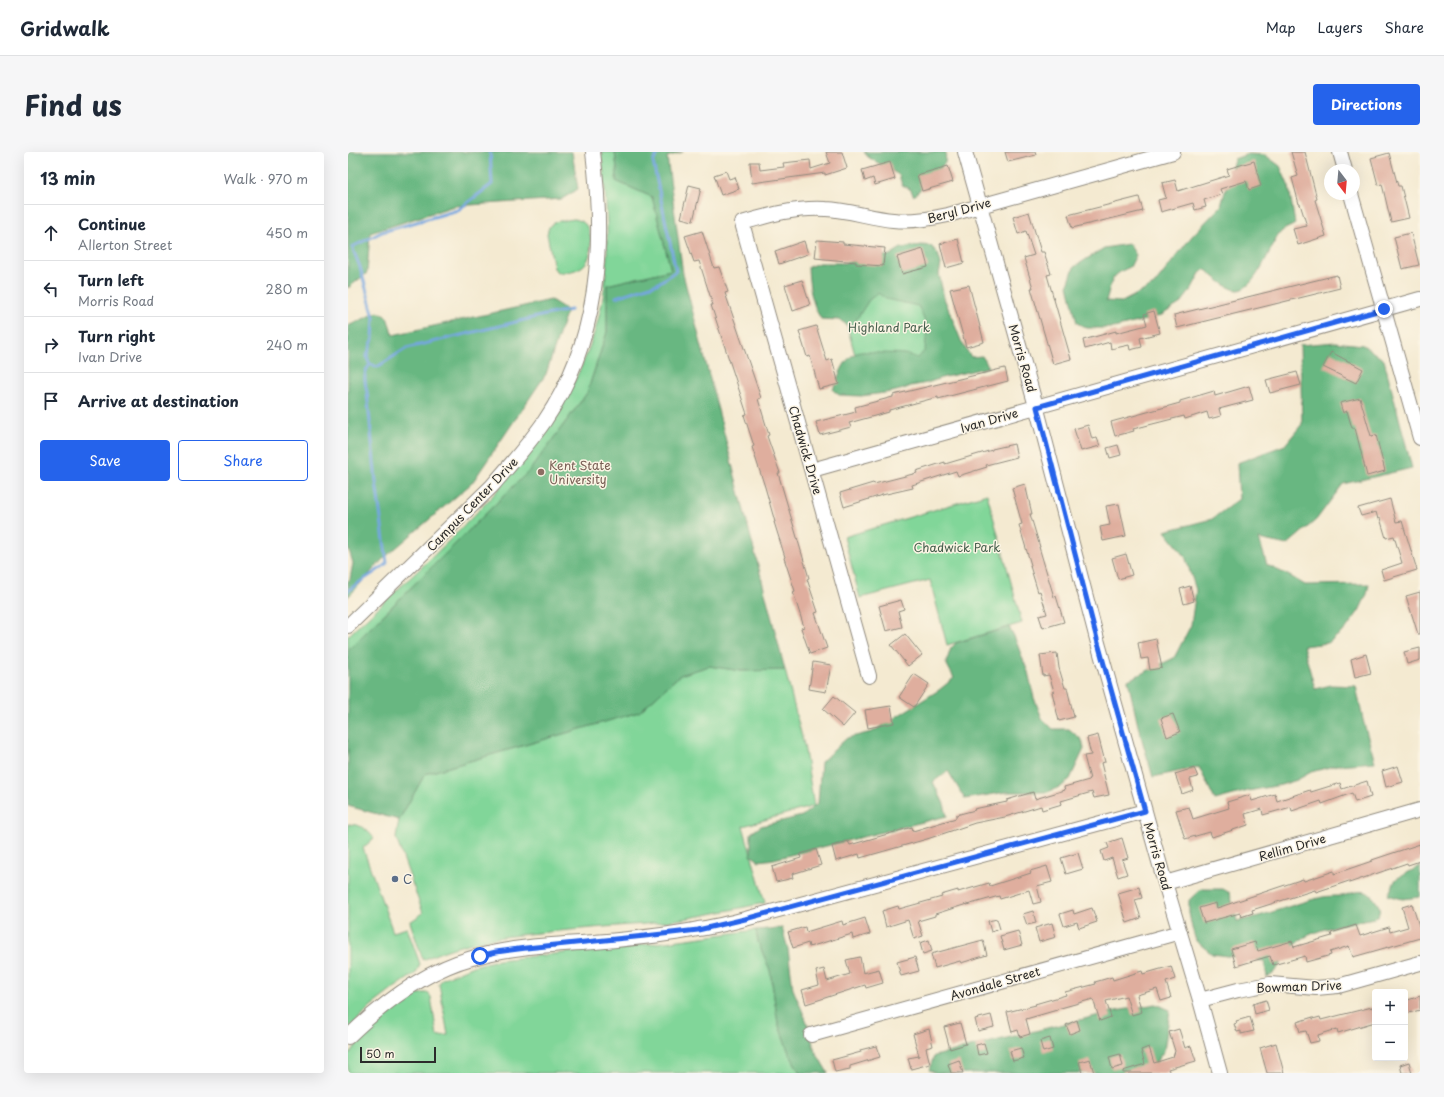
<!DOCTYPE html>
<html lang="en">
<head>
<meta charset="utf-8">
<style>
	body { margin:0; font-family:"Playpen Sans",sans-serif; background:#f6f6f7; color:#1f2937 }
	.controls { position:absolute; right:12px; bottom:12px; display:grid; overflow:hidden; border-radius:4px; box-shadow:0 4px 16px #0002 }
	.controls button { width:36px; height:36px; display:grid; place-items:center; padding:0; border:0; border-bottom:1px solid #e0e1e3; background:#fff; color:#1f2937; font:20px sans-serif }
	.compass { position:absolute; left:976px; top:12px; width:36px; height:36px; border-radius:50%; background:#fff; box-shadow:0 4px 16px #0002; rotate:164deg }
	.scale { position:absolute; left:12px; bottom:10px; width:76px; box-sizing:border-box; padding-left:4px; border:2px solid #2b2b2b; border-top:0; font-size:11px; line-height:14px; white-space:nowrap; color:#2b2b2b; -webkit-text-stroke:3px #fcf5e5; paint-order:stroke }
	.stop { position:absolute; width:12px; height:12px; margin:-9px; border:3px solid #2563eb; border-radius:50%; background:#fff }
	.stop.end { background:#2563eb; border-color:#fff; box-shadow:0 1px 4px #0008 }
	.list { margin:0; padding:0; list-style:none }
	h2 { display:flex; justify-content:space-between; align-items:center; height:52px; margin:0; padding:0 16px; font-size:17px }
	h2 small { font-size:13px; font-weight:400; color:#747a83 }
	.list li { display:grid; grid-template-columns:26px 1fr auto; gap:12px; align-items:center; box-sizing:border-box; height:56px; padding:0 16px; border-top:1px solid #e0e1e3 }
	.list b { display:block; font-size:15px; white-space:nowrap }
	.list p { margin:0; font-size:13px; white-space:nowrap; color:#747a83 }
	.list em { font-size:13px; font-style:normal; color:#747a83 }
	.actions { display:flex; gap:8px; padding:12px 16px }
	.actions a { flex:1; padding:9px 0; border:1px solid #2563eb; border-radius:4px; text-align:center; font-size:14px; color:#2563eb }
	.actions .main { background:#2563eb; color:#fff }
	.icon { flex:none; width:22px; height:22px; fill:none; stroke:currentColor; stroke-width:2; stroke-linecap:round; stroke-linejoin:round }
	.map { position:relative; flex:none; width:1072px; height:921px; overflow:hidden; border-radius:4px }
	header { display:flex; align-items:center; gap:24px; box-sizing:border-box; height:56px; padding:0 20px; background:#fff; border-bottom:1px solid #e0e1e3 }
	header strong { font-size:19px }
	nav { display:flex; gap:22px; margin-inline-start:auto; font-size:14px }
	.intro { display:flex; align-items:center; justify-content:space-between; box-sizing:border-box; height:96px; padding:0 24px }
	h1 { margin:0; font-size:28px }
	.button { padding:10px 18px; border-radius:4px; background:#2563eb; color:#fff; font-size:14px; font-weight:700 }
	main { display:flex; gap:24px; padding:0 24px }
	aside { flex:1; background:#fff; border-radius:4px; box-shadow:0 4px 16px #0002 }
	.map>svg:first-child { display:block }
	.green { fill:#81d699; stroke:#568062 }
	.forest { fill:#68b781; stroke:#4a7156 }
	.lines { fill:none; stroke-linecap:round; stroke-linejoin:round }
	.stream { stroke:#75a6e0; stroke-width:3 }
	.building { fill:#dfae9e }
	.minor-casing { stroke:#908a7e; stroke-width:16 }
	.minor { stroke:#fff; stroke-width:14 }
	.route { stroke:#2563eb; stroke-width:5 }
	.education-dot { fill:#8d6e63; stroke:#fcf5e5; stroke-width:1.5 }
	.service-dot { fill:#5c6f8a; stroke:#fcf5e5; stroke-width:1.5 }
	.labels { text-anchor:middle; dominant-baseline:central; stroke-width:3; stroke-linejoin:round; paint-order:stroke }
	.street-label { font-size:12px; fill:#2b2b2b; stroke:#fcf5e5 }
	.park-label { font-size:12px; fill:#455e4c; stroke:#fcf5e5 }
	.education-label { font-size:12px; fill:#785e54; stroke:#fcf5e5; text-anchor:start }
	.service-label { font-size:12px; fill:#4e5e75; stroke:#fcf5e5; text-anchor:start }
</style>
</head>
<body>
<header>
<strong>Gridwalk</strong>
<nav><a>Map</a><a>Layers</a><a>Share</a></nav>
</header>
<div class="intro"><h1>Find us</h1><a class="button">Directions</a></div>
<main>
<aside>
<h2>13 min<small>Walk · 970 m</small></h2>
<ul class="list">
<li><svg class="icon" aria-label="ahead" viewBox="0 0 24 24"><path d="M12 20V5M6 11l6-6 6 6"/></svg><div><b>Continue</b><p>Allerton Street</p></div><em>450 m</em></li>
<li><svg class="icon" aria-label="left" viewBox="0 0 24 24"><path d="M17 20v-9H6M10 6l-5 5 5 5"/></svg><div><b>Turn left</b><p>Morris Road</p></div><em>280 m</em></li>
<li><svg class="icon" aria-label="right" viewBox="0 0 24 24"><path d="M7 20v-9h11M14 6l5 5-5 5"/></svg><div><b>Turn right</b><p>Ivan Drive</p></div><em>240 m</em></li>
<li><svg class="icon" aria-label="arrive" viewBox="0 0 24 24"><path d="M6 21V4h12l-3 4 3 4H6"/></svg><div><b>Arrive at destination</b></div></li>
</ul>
<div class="actions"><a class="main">Save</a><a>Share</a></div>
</aside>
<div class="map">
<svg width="1072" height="921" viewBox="0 0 1072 921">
	<rect width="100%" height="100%" fill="#fcf5e5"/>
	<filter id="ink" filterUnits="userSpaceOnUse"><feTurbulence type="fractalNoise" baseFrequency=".025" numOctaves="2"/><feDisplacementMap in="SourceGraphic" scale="8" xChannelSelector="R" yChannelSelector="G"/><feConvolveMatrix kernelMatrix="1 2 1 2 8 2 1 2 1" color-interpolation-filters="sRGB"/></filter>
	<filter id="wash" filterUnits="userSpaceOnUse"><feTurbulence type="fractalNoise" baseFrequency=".012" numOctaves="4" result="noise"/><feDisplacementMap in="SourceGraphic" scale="16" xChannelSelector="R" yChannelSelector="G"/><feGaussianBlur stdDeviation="0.9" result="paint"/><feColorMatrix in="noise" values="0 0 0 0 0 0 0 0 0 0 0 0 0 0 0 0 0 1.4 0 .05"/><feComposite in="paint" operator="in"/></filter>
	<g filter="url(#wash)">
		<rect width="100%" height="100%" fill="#f4ead1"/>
		<path class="green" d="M253,0H267L269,17L268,29L304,45L323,118L259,133V180L239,241L182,318L0,498V484C97,391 226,289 254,151C263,102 259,49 253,0Z
			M226,67C231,68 234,69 237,72C245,81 245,105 236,113C230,119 217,121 209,120L206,116L199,82L201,75L206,70Z
			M522,133L583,146L590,189L574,211L510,214L494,155Z
			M639,342L674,471L599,493L582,428L512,446L496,385Z
			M361,514L393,519L437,518L456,593L466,654L395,674L417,751C376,759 338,768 297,772C264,774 232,777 200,780C157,784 114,789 75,808L62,770L75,761L48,686L51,668L77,622L291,560L332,523Z
			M0,672C14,673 17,676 26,686L15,696L45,780L59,776L72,812L68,821L49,834L23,854L0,878Z
			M408,778L410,790L422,818L430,871L441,901L452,921H0V904L20,877L44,857L65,844L75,841H80L83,845L89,884L100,883L91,832L94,827L125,814L150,808L309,791Z"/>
		<path class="forest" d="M0,0H224L230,37L214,47L106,54L22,81L19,121L0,136Z
			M267,0H335L319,5L335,122L437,518L393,519L361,514L332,523L291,560L77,622L51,668L0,654V498L182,318L239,241L259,180V133L323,118L304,45L268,29L269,17Z
			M516,0H598L597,11L566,44L562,37L554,33L551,23L520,5Z
			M900,2L917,3L932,14L941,35L947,72C943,75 937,76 934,79C929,83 927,90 924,95C918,106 905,137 890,138C880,138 864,123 857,117L852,121L843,138L833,151L812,164L766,176H739L729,171L720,133L726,115L756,96L781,92L788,103L782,115C761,124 764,129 758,149L774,150L806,133L844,84L873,54L886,7Z
			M574,93L583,94L590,102L593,112L591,122L596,146L614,191L623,205L634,204L641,215L593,226L579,231L563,234L556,237L544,240L513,244L491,243L485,238C490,225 497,202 513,200C518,199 528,201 534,201C550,202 555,200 570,206L577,198L579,175L573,160L570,154L538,147L530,141L521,148L503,176L492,168L473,167C463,151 461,134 460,115L471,111H498L542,103L553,96Z
			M203,148L219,158L198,222L124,331L35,407L0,445V429L2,427L5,411L0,395V174L30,160L39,165L45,183Z
			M987,190L1015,193L1036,208L1064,316L995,332L968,368L939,393L911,387L919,413L942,424L957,433L1021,432L1019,442L1011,459L997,478L980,491L955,494L967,537L983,533L1008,534L1015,568L1027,610L989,613L963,620L949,628L933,633L900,639L867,648L851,615L805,625L790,574L780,528L826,506L843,473L848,438L837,404L817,379L864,367L891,347L889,311L937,293L954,272L952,193Z
			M661,475L666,484L680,520L686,546L694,566L705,577H721L734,588L736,597L722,627L714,634L700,640H658L617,647L600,619L585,630L596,652L599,664L426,707L411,709L403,703V681L413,674L454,664L470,651L473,610L499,586L524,580L591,538L606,526L598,511L603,496L608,491Z
			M1072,714V745L1054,747L1040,743L1048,727Z
			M853,737H875L882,741L889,769C919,764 946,751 975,745C981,744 988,744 994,744C1001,742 1011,738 1018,740C1025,743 1029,751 1032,756L1030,765C1009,770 964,776 949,791C938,801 933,818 919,825L916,809L864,802L848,789L844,776L841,761V748Z
			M434,776L440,797L445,837L459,870L467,899L480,921H452L441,901L430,871L422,818L410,790L408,778Z
			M808,852L822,858L816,899L800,921H588L581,918L586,904L768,859Z"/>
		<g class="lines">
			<path class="stream" d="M142,0L144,32L110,58L34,80L4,95L12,115L26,165L25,187L19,204L21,211L29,215L59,196L197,163L223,158
				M268,145L309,132L328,119L305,10L311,0
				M0,439C12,428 27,422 39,411L28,330L19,240C17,231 14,219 23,212"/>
		</g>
		<g id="blocks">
			<path class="building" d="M478,0H494L499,16L477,23V21L404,31L402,10H411L412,18L436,15L435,11L462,8L463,17L482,11Z
				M657,0H687L688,3L660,10Z
				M943,0H957L969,47L967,48L978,84L950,93L945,77L959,74L952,52H951L944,26L950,24Z
				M1041,1L1050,34H1053L1061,66L1043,70L1034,32L1030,33L1023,6Z
				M906,9L913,34L901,38L898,29L872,37L874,42L856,48L858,55L847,58L845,51L813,60L810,48L818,46L814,31L827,28L830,39L881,23L879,17Z
				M542,10L547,27L527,33L525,26L517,29L514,18Z
				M600,14L605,30L574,39L569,23Z
				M378,19L381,27L387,25L391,37L373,43L366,23Z
				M341,33L353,36L345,69L333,66Z
				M791,45L795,59L724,76L720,63Z
				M681,60L693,100H696L703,122L699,123L723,207L705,212L683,136H685L676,106L686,103L678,79L670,82L665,65Z
				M354,79L366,116L371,115L380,140L377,141L413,246L410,247L421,283L419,284L432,321H430L461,426L459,427L470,460L467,461L479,496L462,502L453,476L456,475L445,440L447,439L436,406L437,405L426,370H427L417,335L404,295L406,294L396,263L399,262L363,153H365L351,109L346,110L337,84Z
				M1063,81L1071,113L1054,117L1046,85Z
				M610,87L616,111L598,116L592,92Z
				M469,88L495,90V92L537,96L535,114L508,112V110L467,106Z
				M456,89L460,102L431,112L427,99Z
				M575,97L580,115L554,122L549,105Z
				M989,123L992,136L829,176L826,163Z
				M454,128L462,153L445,159L437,133Z
				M621,133L636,190L618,195L602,137Z
				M806,159L812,181L792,186L794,195L782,198L781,193L763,197L762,190L737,197L735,188L768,179V181L799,173L796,162Z
				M468,174L479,209L484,207L491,232L471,237L462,204L459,205L451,179Z
				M983,200L1015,217L1008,231L975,215Z
				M657,216L660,229L590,247V245L541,258V260L501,271L503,275L472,283L468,270L508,260L507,255L545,245V243Z
				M949,220L953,233L922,241L918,228Z
				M901,234L905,248L871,257L873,264L861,267L859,260L837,267L836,264L785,277L786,279L767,284L763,270L832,251V249L866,239L867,244Z
				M1012,246L1023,284L1028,283L1037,319L1019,324L1007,276H1004L999,259L995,261L992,251Z
				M740,273L744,287L749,286L752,294L733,299L726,277Z
				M666,292L669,305L638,313L639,315L610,324L608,319L564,333L565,336L534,343L496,355L492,341L525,331L526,332L569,321L568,319L597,310V312L644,298V297Z
				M770,293L773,303L762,306L759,296Z
				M677,332L684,362H682L692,395H691L706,445L708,444L716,470L695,476L691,464L699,462L692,439L690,440L682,414L683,413L671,373L674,372L664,336Z
				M1042,347L1048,370L1054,369L1069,418L1036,428L1033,418L1054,411L1046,384L1038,386L1032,366L1030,367L1028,360L1013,364L1010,356Z
				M771,352L778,384L755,389L752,375L762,373L758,354Z
				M778,402L784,423L770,427L764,406Z
				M842,434L846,449L836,452L832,437Z
				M1072,440V482H1070L1058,444Z
				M553,448L556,457L550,459L554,475L538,479L531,454Z
				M557,482L574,503L560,514L543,493Z
				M808,487L814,516L802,518L800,506L793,507L790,491Z
				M1072,496V508L1059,512L1056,500Z
				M709,501L711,516L717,536H719L726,565L711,569L704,540L706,539L701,523L695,524L692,503Z
				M1018,502L1023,521L1007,525L1003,507Z
				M465,510L483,513L478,540L461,537Z
				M566,522L581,532L566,555L551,545Z
				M486,544L507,561L495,575L475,557Z
				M543,554L546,571L520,576L517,558Z
				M825,562L832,580L819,585L813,566Z
				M750,583L757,610L753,611L761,643L746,646L744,640L713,649L714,652L694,658L693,654L657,665L627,671L579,687L512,706L511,702L488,709L484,694L500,689L502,693L564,675L565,679L608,666V663L627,658L626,657L659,650V648L685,640L687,647L717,638L716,635L741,628L742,627L736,604L743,603L739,586Z
				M1050,614L1055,630L1038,635L1034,619Z
				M846,616L850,625L842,627L845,638L834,642L827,622Z
				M1019,629L1023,645L1007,650L1004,641L974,652L973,649L944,659L943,655L915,663L914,657L897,662L900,673L864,685L862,680L837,687L828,658L841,655L845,667L881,656L879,650L902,643L904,649L927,642L929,649L962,638L963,640L992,631L994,637Z
				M774,686L780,706L774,708L779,722L770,725L764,706L756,709L753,699L761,696L759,691Z
				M1072,692V709L1060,713L1059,711L1001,731V729L968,740L967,738L904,758L905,761L893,765L892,761L856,771L851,756L868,751L869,756L955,727L956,729L986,719V722L1024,709V708Z
				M468,697L473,713L444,722L445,726L428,730L424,715L453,706L452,702Z
				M730,701L735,717L718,722L713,706Z
				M699,714L704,730L689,734L693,750L685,752L681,738L652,747L651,744L619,753V752L587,762V764L570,769L575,784L566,787L560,768L538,775L534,759L550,754L551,757L594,745L593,743L610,738V740L641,731L642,734L683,721L682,719Z
				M791,735L794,746L787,748L793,766L779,771L770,741Z
				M1064,752L1072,777V786L1005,805L1001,794L982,800L983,803L958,810L957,804L925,813L922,804L888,814L883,797L907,790L910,799L944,789L946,795L984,784L983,781L1008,773L1012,784L1041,775L1042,780L1060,775L1054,755Z
				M744,756L749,770L731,776L729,770L716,774L712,762L725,758L726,762Z
				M685,759L688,771L679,773L675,762Z
				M517,766L522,782L505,787L504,782L461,795L460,791L445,796L440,780L457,775L458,780L494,769L495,773Z
				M649,767L652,777L643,780L640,769Z
				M704,771L708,785L691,790L687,776Z
				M670,779L674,793L656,798L652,784Z
				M581,788L584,799L575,802L572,791Z
				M635,788L639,803L613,811L612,809L587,816L583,802Z
				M512,805L515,821L531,817L535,831L518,836L517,833L458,852L454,838L471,833L468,819L476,817L479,829L502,822L498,808Z
				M567,805L571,819L553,824L549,810Z
				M823,814L827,827L818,830L823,846L813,849L809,837L789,843L794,860L784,863L778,844L758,849L763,865L752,869L745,847L709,857V858L678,867L682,882L672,885L670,878L664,880L659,860L688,853L687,852L718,843L717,840L748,832L747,830L764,825L765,828L794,819L795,822Z
				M1072,844V858L1057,862V849Z
				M918,848L921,858L907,862L905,852Z
				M1024,855V856L1027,855V870L990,881L989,877L970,883L971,889L962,891L958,879L952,880L949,870L965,865V867L972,865L973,868Z
				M643,863L646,875L630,879L627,867Z
				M902,865L906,879L893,882V879L889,880L886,872L889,871L888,869Z
				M729,868L732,878L722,882L718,873Z
				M612,871L618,892L602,897L596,875Z
				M581,877L585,894L578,896L582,912L563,917L560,906L571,904L565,882Z
				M831,877L837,896L843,894L848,909L820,917L822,921H775V919L797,912L793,898L801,895L806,911L825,905L827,899L821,880Z
				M702,886L705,897L695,900L692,889Z
				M636,891L639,901L630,903L628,893Z
				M928,891L936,921H919L912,896Z
				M528,894L532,905L502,914V917L487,920L484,908L513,900L512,898Z
				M673,896L676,906L665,909L662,899Z
				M772,902L775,914L764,917L761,905Z
				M742,907L746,921H734L731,910Z
				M611,908L615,921H603L600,912Z
				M1061,910L1064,921H1054L1052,913Z"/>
		</g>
	</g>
	<g filter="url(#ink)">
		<use href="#blocks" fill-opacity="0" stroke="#908a7e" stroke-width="1"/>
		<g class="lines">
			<defs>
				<path id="minor" d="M617,0L691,265L750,491L817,731L852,848L872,921
					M992,0L997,18
					M1003,42L1072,286
					M464,318L1072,147
					M0,474L144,334C162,313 180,293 196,270C251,189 257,95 245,0
					M521,524L394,71C421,63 449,55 478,57C501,58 523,66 545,68C564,70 582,67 600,63L825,0
					M817,731L1072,658
					M852,848L890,838L922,832L968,836L990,834L1072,811
					M463,883L832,780
					M0,885C35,851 76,819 124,806C164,794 206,793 247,790C281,787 316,784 350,777C366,775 381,771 397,767L797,659"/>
			</defs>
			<use href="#minor" class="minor-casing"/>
			<use href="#minor" class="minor"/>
		</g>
	</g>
	<g class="lines" filter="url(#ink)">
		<path class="route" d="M132,804L148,800L178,796L297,784L350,778L397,767L797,659L750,491L689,255L1036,157"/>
	</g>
	<circle class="education-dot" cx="193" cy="320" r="4"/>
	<circle class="service-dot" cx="47" cy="727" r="4"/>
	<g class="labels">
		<g class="street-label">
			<text transform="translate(611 58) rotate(-15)">Beryl Drive</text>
			<text transform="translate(675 206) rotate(74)">Morris Road</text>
			<text transform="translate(641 268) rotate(-16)">Ivan Drive</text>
			<text transform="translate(458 298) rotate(74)">Chadwick Drive</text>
			<text transform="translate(124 352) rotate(-46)">Campus Center Drive</text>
			<text transform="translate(944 695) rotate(-16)">Rellim Drive</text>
			<text transform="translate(810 704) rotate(74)">Morris Road</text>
			<text transform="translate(647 831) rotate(-16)">Avondale Street</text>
			<text transform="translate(951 834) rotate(-2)">Bowman Drive</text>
		</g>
		<g class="park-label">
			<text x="541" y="175">Highland Park</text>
			<text x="609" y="395">Chadwick Park</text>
		</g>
		<g class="education-label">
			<text x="201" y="313">Kent State<tspan x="201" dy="14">University</tspan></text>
		</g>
		<g class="service-label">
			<text x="55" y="727">C</text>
		</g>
	</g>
</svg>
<div class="controls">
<button>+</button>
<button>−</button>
</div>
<svg class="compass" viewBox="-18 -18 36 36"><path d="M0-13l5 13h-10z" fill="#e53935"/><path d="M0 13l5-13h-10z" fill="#747a83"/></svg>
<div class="scale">50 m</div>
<div class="stop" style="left:132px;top:804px"></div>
<div class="stop end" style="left:1036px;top:157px"></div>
</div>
</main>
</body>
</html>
